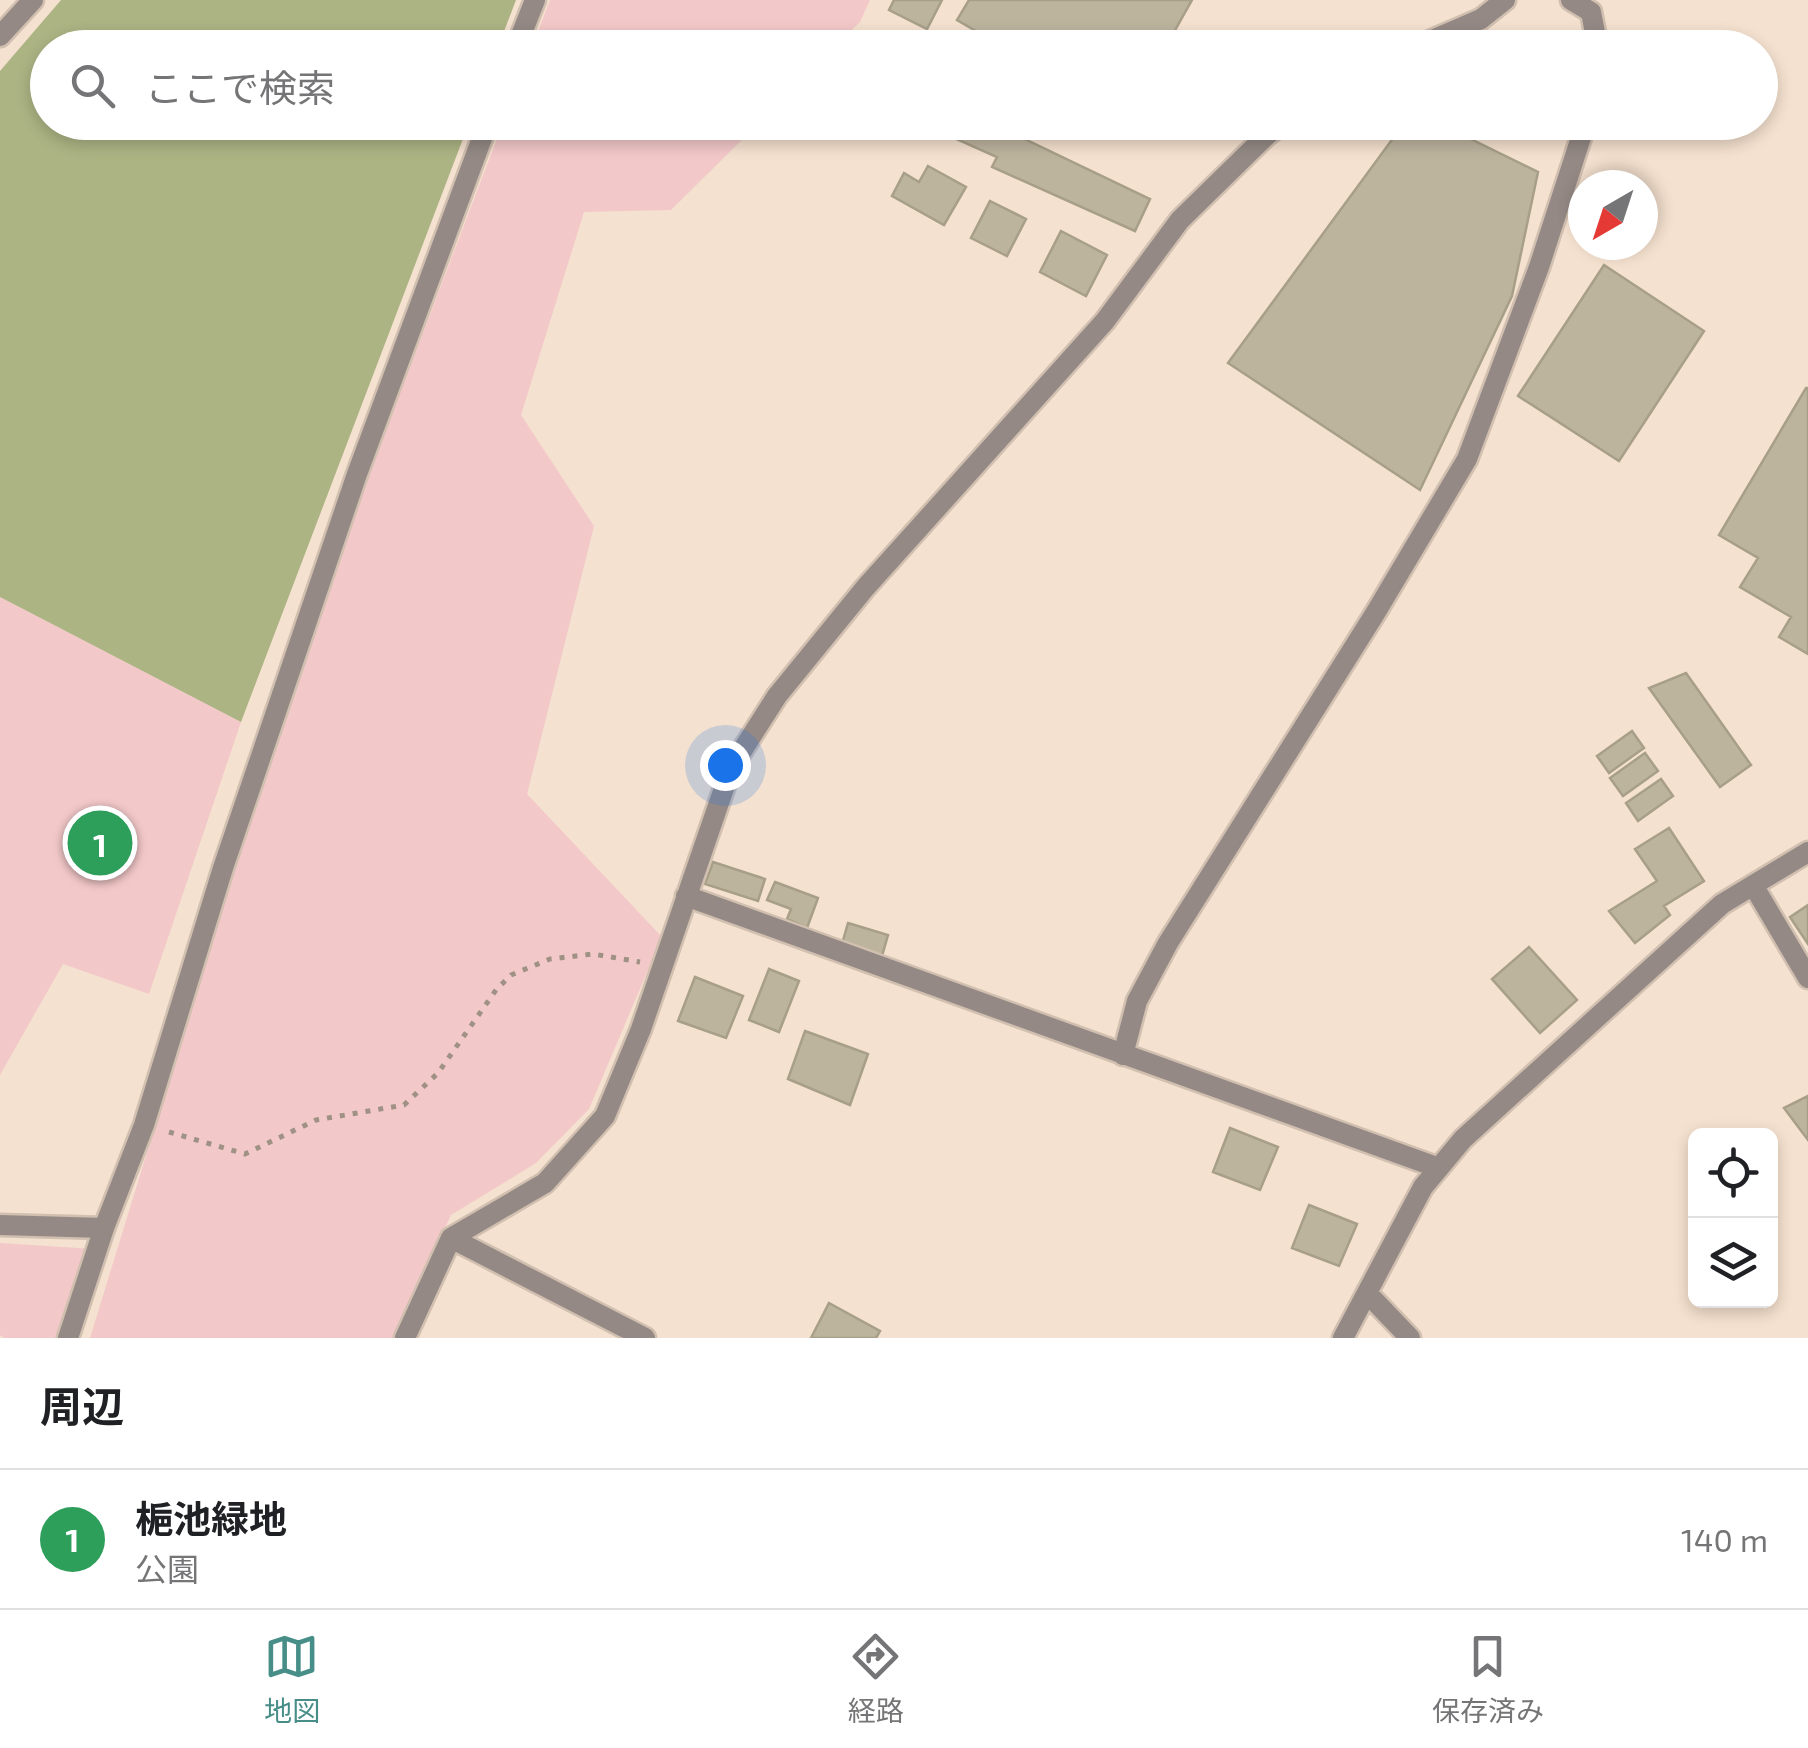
<!DOCTYPE html>
<html lang="ja">
<head>
<meta charset="utf-8">
<style>
	body { margin:0; font-family:"Exo 2","Noto Sans JP",sans-serif; background:#f6f6f6; color:#202124 }
	.controls { position:absolute; right:30px; bottom:30px; display:grid; overflow:hidden; border-radius:15px; box-shadow:0 5px 15px #0003 }
	.controls button { width:90px; height:90px; display:grid; place-items:center; padding:0; border:0; border-bottom:2px solid #e0e0e0; background:#fff; color:#202124; font:50px sans-serif }
	.compass { position:absolute; left:1568px; top:170px; width:90px; height:90px; border-radius:50%; background:#fff; box-shadow:0 5px 15px #0003; rotate:219deg }
	.you { position:absolute; left:725px; top:765px; width:35px; height:35px; margin:-25px; border:8px solid #fff; border-radius:50%; background:#1a73e8; box-shadow:0 0 0 15px #1a73e833 }
	.badge { display:grid; place-items:center; width:65px; height:65px; border-radius:50%; background:#478e88; color:#fff; font-size:32px; font-weight:700 }
	.pin { position:absolute; translate:-50% -50%; border:5px solid #fff; box-shadow:0 2px 10px #0006 }
	.list { margin:0; padding:0; list-style:none }
	h2 { display:flex; justify-content:space-between; align-items:center; height:130px; margin:0; padding:0 40px; font-size:42px }
	h2 small { font-size:32px; font-weight:400; color:#757577 }
	.list li { display:grid; grid-template-columns:65px 1fr auto; gap:30px; align-items:center; box-sizing:border-box; height:140px; padding:0 40px; border-top:2px solid #e0e0e0 }
	.list b { display:block; font-size:38px; white-space:nowrap }
	.list p { margin:0; font-size:32px; white-space:nowrap; color:#757577 }
	.list em { font-size:32px; font-style:normal; color:#757577 }
	.icon { flex:none; width:55px; height:55px; fill:none; stroke:currentColor; stroke-width:2; stroke-linecap:round; stroke-linejoin:round }
	.map { position:relative; flex:none; width:1808px; height:1338px; overflow:hidden }
	.search { position:absolute; background:#fff; box-shadow:0 5px 15px #0003; left:30px; right:30px; top:30px; height:110px; display:flex; align-items:center; gap:25px; box-sizing:border-box; padding:0 35px; border-radius:55px; color:#757577; font-size:38px }
	.sheet { height:270px; background:#fff }
	nav { display:flex; justify-content:space-around; align-items:center; box-sizing:border-box; height:140px; border-top:2px solid #e0e0e0; background:#fff; font-size:28px; color:#757577 }
	nav a { display:grid; justify-items:center; gap:5px }
	nav .on { color:#478e88 }
	.map>svg:first-child { display:block }
	.green { fill:#f3c8c9 }
	.water { fill:#acb484 }
	.building { fill:#bdb49e; stroke:#a79f88; stroke-width:2.5 }
	.lines { fill:none; stroke-linecap:round; stroke-linejoin:round }
	.minor-casing { stroke:#d1bfb0; stroke-width:25 }
	.tertiary-casing { stroke:#d1bfb0; stroke-width:25 }
	.path { stroke:#9f9184; stroke-width:5; stroke-dasharray:5 8; stroke-linecap:butt }
	.minor { stroke:#948985; stroke-width:20 }
	.tertiary { stroke:#948985; stroke-width:20 }
</style>
</head>
<body>
<div class="map">
<svg width="1808" height="1338" viewBox="0 0 1808 1338">
	<rect width="100%" height="100%" fill="#f5e1cf"/>
	<path class="green" d="M550,0H870L860,22L834,47H532Z
		M503,123H759L671,210L584,212L521,415L594,526L527,794L662,937L589,1109L536,1163L451,1215L393,1338H90L235,866L368,477Z
		M0,597L241,722L149,994L63,964L0,1075Z
		M0,1243L94,1249L63,1338H4L0,1335Z"/>
	<path class="water" d="M61,0H516L498,47L48,48V122L469,123L241,722L0,597V71Z"/>
	<path class="building" d="M894,0H942L927,29L889,10Z
		M969,0H1192L1165,48H1005L957,20Z
		M920,122H951L944,135Z
		M962,122H989L1150,199L1135,231L992,167L997,157L954,138Z
		M1405,122H1436L1538,172L1512,296L1420,490L1228,363Z
		M928,166L966,187L944,225L892,196L904,173L919,182Z
		M990,201L1026,219L1007,256L971,238Z
		M1061,231L1107,255L1086,296L1040,272Z
		M1604,265L1704,331L1619,461L1518,396Z
		M1806,388H1808V654L1779,637L1791,617L1740,587L1758,558L1719,535Z
		M1686,673L1751,765L1720,787L1649,688Z
		M1632,731L1644,748L1609,773L1597,756Z
		M1645,753L1658,771L1623,796L1610,778Z
		M1661,779L1673,796L1638,821L1626,803Z
		M1669,828L1704,881L1664,906L1670,915L1635,943L1609,911L1657,881L1635,849Z
		M713,862L765,879L758,901L705,884Z
		M775,882L818,898L807,928L787,919L791,909L767,900Z
		M1808,905V944L1790,917Z
		M848,923L888,935L882,956L842,944Z
		M1529,947L1577,1000L1540,1033L1492,979Z
		M769,969L799,981L779,1032L749,1020Z
		M695,977L743,996L726,1038L678,1021Z
		M805,1031L868,1054L850,1105L788,1079Z
		M1808,1096V1140L1784,1108Z
		M1230,1128L1278,1147L1260,1190L1213,1172Z
		M1309,1205L1357,1224L1339,1266L1292,1248Z
		M829,1303L880,1331L876,1338H811Z"/>
	<g class="lines">
		<defs>
			<path id="minor" d="M1571,0L1591,12L1598,48
				M0,36L33,0
				M516,48L535,0
				M1414,48L1481,19L1505,0
				M1753,885L1808,978
				M686,896L1439,1168
				M1123,1055L1137,1001L1168,943L1376,612L1467,459L1539,267L1586,122
				M451,1238L645,1338
				M1367,1293L1410,1338
				M68,1338L104,1228L144,1125L223,868L357,474L488,122
				M405,1338L451,1238L545,1183L605,1116L641,1029L731,768L777,696L865,588L1105,321L1180,220L1267,135L1285,122
				M1343,1338L1423,1187L1463,1139L1722,904L1808,852"/>
			<path id="tertiary" d="M0,1225L104,1228"/>
		</defs>
		<use href="#minor" class="minor-casing"/>
		<use href="#tertiary" class="tertiary-casing"/>
		<path class="path" d="M169,1132L245,1154L316,1120L404,1105L438,1073L496,990L511,975L550,959L593,954L640,962"/>
		<use href="#minor" class="minor"/>
		<use href="#tertiary" class="tertiary"/>
	</g>
</svg>
<div class="controls">
<button><svg class="icon" aria-label="locate" viewBox="0 0 24 24"><circle cx="12" cy="12" r="6"/><path d="M12 2v4M12 18v4M2 12h4M18 12h4"/></svg></button>
<button><svg class="icon" aria-label="layers" viewBox="0 0 24 24"><path d="M12 4l9 5-9 5-9-5zM3 14l9 5 9-5"/></svg></button>
</div>
<svg class="compass" viewBox="-18 -18 36 36"><path d="M0-13l5 13h-10z" fill="#e53935"/><path d="M0 13l5-13h-10z" fill="#757577"/></svg>
<div class="you"></div>
<div class="pin badge" style="left:100px;top:843px;background:#2e9e5b">1</div>
<div class="search"><svg class="icon" aria-label="search" viewBox="0 0 24 24"><circle cx="10" cy="10" r="6"/><path d="M15 15l6 6"/></svg>ここで検索</div>
</div>
<section class="sheet">
<h2>周辺<small></small></h2>
<ul class="list">
<li><span class="badge" style="background:#2e9e5b">1</span><div><b>梔池緑地</b><p>公園</p></div><em>140 m</em></li>
</ul>
</section>
<nav>
<a class="on"><svg class="icon" aria-label="map" viewBox="0 0 24 24"><path d="M3 6l6-2 6 2 6-2v14l-6 2-6-2-6 2zM9 4v14M15 6v14"/></svg>地図</a>
<a><svg class="icon" aria-label="directions" viewBox="0 0 24 24"><path d="M12 3l9 9-9 9-9-9zM9 14v-3h6M13 9l2 2-2 2"/></svg>経路</a>
<a><svg class="icon" aria-label="saved" viewBox="0 0 24 24"><path d="M7 4h10v16l-5-4-5 4z"/></svg>保存済み</a>
</nav>
</body>
</html>
